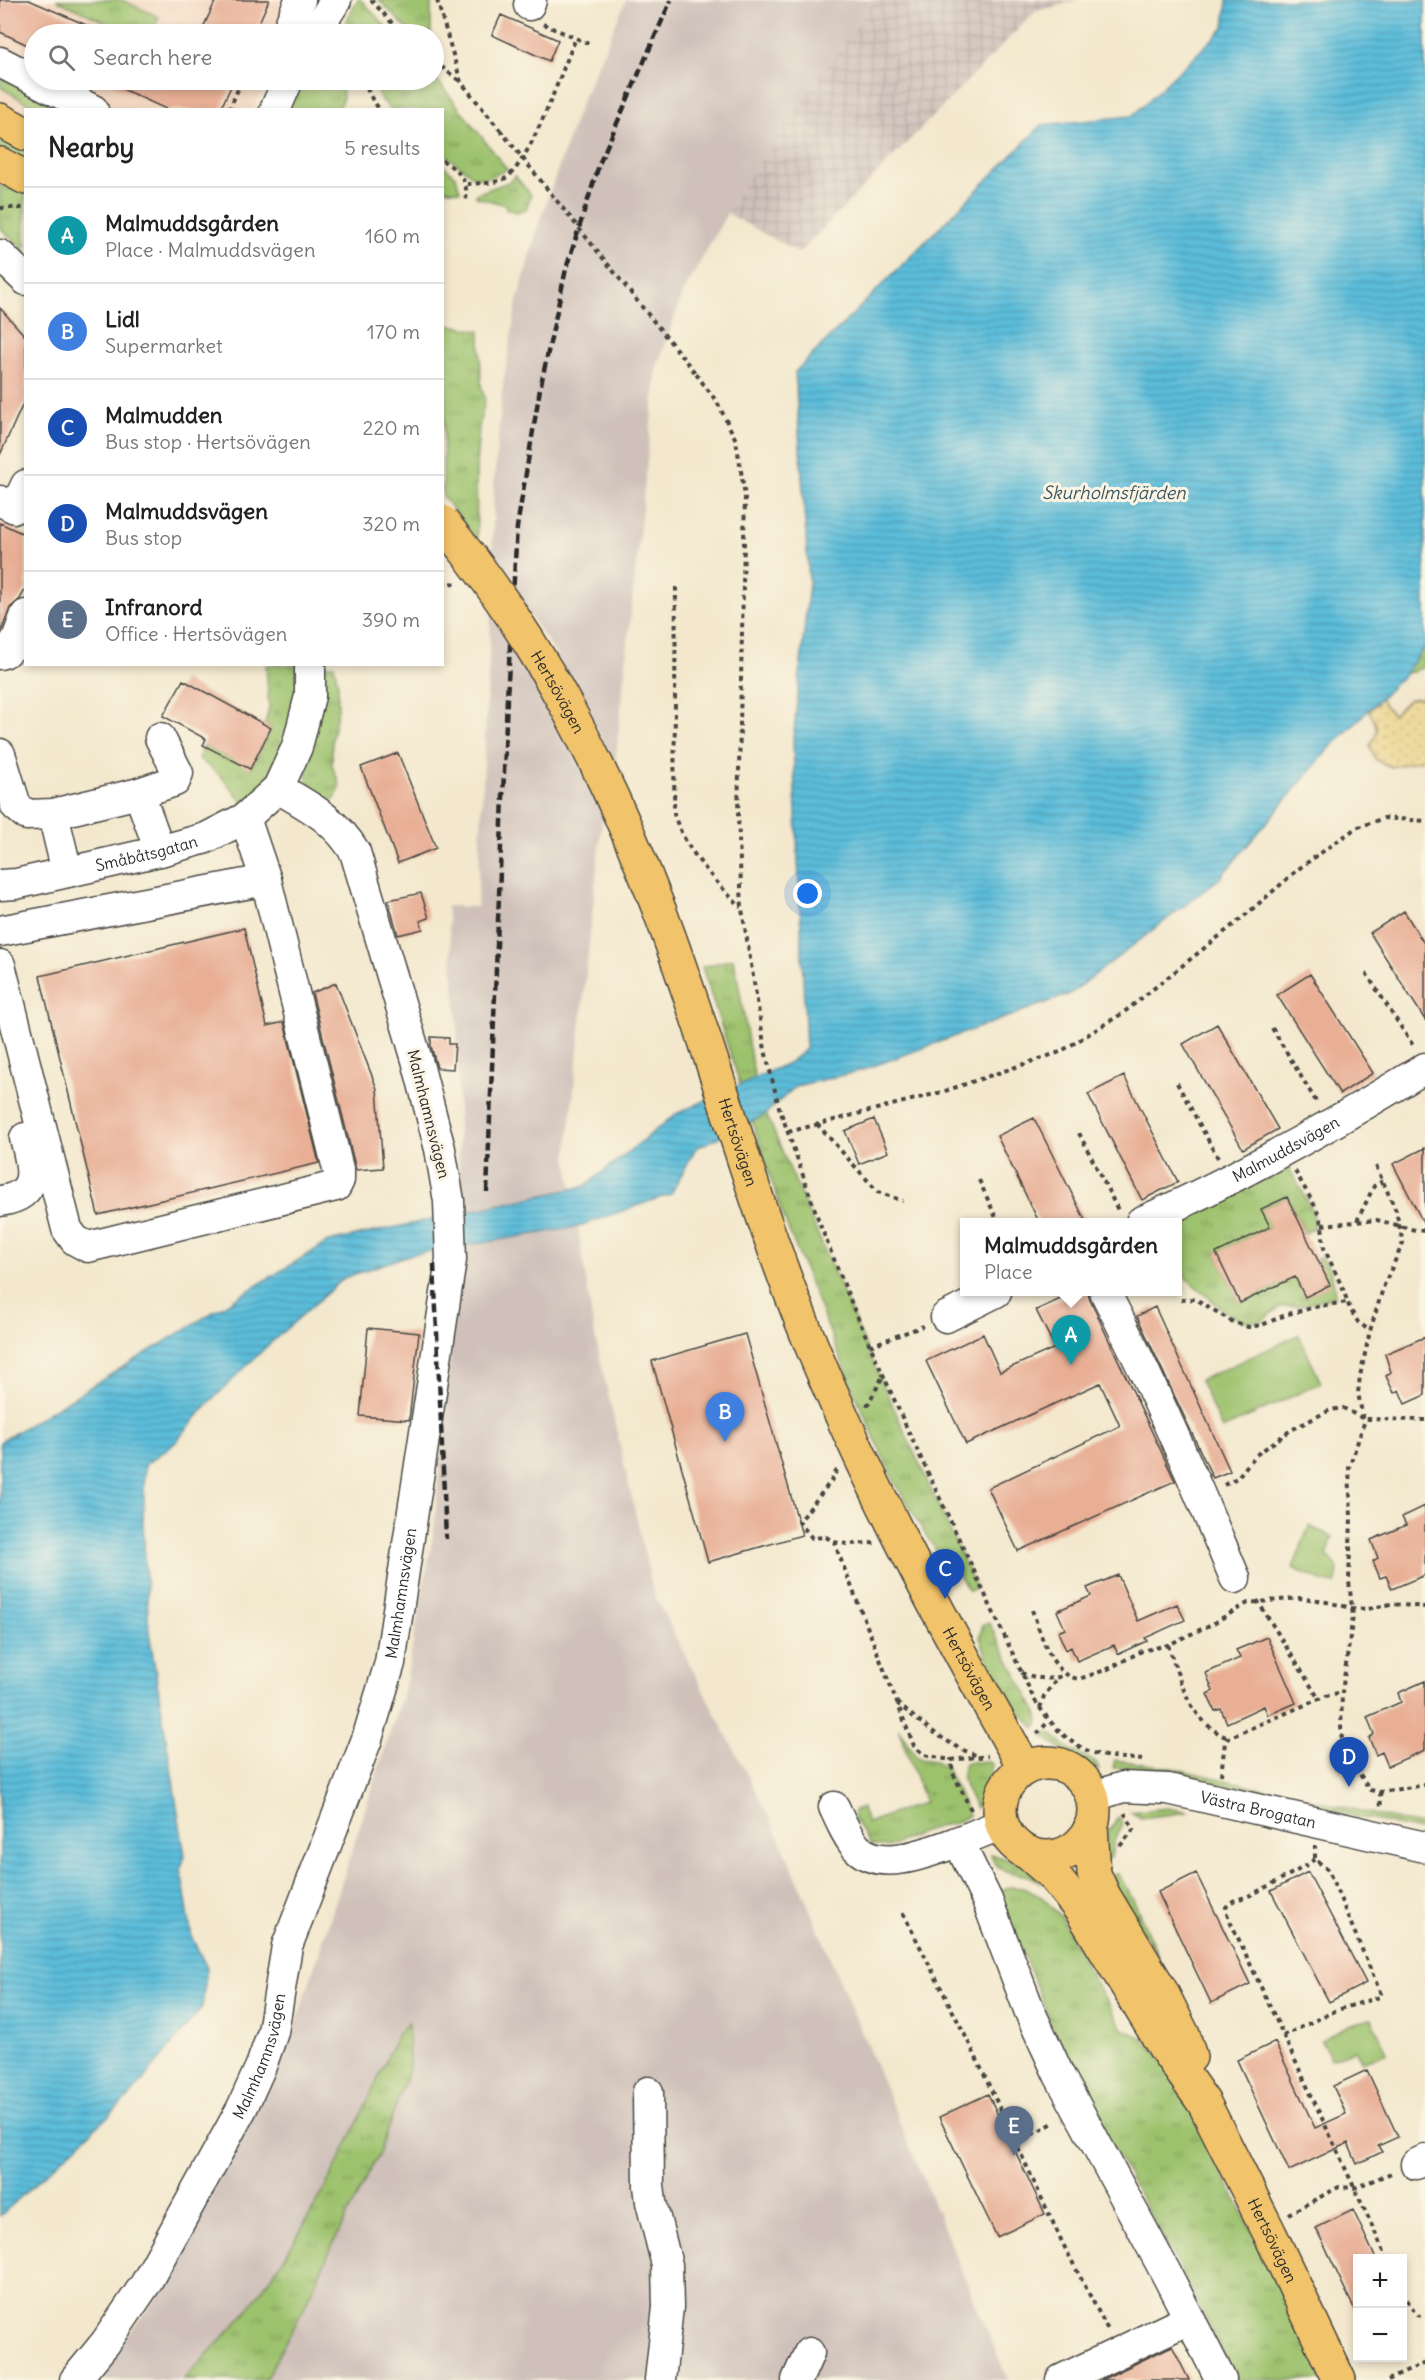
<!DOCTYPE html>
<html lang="en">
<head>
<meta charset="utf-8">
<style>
	body { margin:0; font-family:Delius,sans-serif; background:#f2f2f2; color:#222 }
	.controls { position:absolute; right:18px; bottom:18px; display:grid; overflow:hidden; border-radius:0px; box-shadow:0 3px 9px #0003 }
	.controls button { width:54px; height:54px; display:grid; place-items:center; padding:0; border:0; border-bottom:2px solid #e0e0e0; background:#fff; color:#222; font:30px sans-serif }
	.you { position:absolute; left:808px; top:894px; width:21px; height:21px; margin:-15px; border:4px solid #fff; border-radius:50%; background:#1a73e8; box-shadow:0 0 0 9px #1a73e833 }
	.badge { display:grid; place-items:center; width:39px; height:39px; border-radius:50%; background:#db2777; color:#fff; font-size:20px; font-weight:700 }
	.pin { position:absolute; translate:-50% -50px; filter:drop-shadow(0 2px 3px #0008) }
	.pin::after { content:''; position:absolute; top:32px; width:21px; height:18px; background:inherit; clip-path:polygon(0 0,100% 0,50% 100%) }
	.popup { position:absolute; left:960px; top:1218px; width:222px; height:78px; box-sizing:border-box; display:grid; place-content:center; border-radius:0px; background:#fff; filter:drop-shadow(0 2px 4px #0005); font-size:20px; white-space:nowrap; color:#767676 }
	.popup b { font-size:22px; color:#222 }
	.popup::after { content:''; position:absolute; left:50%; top:100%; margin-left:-12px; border:12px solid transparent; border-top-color:#fff }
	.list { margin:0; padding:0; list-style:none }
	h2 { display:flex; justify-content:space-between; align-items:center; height:78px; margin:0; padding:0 24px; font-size:26px }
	h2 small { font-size:20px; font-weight:400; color:#767676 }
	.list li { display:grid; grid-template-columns:39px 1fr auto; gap:18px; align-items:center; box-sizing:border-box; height:96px; padding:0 24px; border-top:2px solid #e0e0e0 }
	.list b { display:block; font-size:22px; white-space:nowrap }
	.list p { margin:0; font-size:20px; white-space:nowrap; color:#767676 }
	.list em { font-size:20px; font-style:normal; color:#767676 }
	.icon { flex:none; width:33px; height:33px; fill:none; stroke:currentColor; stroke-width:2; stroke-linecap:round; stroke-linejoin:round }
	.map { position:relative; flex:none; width:1425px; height:2380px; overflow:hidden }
	.search { position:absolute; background:#fff; box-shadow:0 3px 9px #0003; left:24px; top:24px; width:420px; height:66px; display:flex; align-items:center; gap:15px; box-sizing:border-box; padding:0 21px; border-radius:33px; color:#767676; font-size:22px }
	.panel { position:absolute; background:#fff; box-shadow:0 3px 9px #0003; left:24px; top:108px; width:420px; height:558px; border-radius:0px }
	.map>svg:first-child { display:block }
	.built { fill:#f2d5bd }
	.industrial { fill:url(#industrial-grid) }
	.railway { fill:#cfc1ba }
	.grass { fill:url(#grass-tufts); stroke:#64764c; stroke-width:1.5 }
	.wetland { fill:url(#wetland-marsh); stroke:#64764c; stroke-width:1.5 }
	.sand { fill:url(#sand-dots); stroke:#8c8264; stroke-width:1.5 }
	.park { fill:#9dc26d; stroke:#64764c; stroke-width:1.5 }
	.water { fill:url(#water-rules); stroke:#447482; stroke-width:1.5 }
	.building { fill:#e8af95 }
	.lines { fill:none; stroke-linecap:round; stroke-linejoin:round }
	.minor-casing { stroke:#494743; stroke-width:33 }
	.major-casing { stroke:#494743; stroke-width:36 }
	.path { stroke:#494743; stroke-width:4; stroke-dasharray:4.5 4.5; stroke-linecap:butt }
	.minor { stroke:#fff; stroke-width:30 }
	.major { stroke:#f1c36a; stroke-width:33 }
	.rail { stroke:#2b2b2b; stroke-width:4.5; stroke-dasharray:9 4.5; stroke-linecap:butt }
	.major-bridge-casing { stroke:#494743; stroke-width:36; stroke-linecap:butt }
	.path-bridge { stroke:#494743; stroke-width:4; stroke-dasharray:4.5 4.5; stroke-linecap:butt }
	.major-bridge { stroke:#f1c36a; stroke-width:33 }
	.labels { text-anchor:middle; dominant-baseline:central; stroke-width:6; stroke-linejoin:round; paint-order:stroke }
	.street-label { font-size:16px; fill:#2b2b2b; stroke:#fcf5e5 }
	.water-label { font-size:18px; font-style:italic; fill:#3a5760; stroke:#fcf5e5 }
</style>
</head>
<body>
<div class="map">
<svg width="1425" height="2380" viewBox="0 0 1425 2380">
	<defs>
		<pattern id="industrial-grid" width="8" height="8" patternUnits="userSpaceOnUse" patternTransform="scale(1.5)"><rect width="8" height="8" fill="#cfc1ba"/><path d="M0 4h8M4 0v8" fill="none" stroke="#b2a6a0"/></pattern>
		<pattern id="grass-tufts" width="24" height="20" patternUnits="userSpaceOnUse" patternTransform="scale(1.5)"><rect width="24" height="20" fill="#9dc26d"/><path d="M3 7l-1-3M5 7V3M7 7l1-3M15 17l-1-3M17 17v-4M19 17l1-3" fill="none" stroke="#809e5a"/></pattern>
		<pattern id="wetland-marsh" width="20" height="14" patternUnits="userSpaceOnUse" patternTransform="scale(1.5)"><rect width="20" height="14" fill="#9dc26d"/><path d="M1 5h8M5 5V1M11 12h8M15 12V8" fill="none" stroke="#809e5a"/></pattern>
		<pattern id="sand-dots" width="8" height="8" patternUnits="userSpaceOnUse" patternTransform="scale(1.5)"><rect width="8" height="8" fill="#eeda9e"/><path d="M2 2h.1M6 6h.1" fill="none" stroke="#cb8" stroke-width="1.8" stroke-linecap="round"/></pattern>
		<pattern id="water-rules" width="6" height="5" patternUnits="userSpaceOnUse" patternTransform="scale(1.5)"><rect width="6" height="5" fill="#5cbdda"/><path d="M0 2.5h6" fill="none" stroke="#4c9ab1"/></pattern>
	</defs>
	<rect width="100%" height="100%" fill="#fcf5e5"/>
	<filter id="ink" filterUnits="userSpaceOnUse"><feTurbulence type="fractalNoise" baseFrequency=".0167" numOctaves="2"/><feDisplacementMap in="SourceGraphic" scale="12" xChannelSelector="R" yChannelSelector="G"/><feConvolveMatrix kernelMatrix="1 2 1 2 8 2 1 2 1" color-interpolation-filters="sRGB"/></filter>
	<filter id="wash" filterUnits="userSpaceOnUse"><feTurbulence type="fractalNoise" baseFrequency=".008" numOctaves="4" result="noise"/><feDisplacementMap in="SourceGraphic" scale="24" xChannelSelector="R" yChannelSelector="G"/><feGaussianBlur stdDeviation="1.35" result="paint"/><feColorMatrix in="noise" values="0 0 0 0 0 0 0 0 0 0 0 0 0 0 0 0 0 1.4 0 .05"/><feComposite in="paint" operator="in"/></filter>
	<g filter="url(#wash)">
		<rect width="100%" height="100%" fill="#f3e8cd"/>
		<path class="built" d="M0,0H300L286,34H34V80H267L254,109L26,110L25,134L0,120Z"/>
		<path class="industrial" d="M874,0H1080L1036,11L799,253L727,213L740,190Z"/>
		<path class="railway" d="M626,0H874L740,190L683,293L657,367L615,765L588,712L551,647L492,560L494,482L502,391L517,302L538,226L580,105Z
			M491,612L540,687L603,810L567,1156L594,1332L654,1595L779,1836L1008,2380H90L148,2309L187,2244L297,2021L405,1686L434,1531L460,1240L457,1016L447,906L477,907Z"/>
		<path class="grass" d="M56,0H122L159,17L151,34H132Z
			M357,0H361L393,34H349L345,24Z
			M379,0H431V34H412Z
			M434,76L507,169C497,176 487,180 474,177L443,153L442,110L390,109L380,98L372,80H434Z
			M2,78L63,109H37L0,87Z
			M300,80H342L343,98L338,109L326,107L325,109L285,110Z
			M0,131L25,146V165L0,150Z
			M442,164L456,177L460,191L443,189Z
			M0,175L25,190V251L0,228Z
			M515,176L531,195L526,209L516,212L506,209V205L476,197V194L511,181Z
			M445,324L480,331L481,385L485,400L479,427L476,466L477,540L443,497Z
			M266,665H297V708L268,779L244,804L221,776L199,759L203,745L251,768L271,728L265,724L269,708Z
			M323,665H334L338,684V709L332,739V765L340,786L335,799L325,802L313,792L306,776Z
			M733,959C745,1006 747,1057 762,1104L866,1347L976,1588L969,1591L957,1572L951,1573L924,1532L893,1479L851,1385L782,1213L702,967Z
			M1284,1165L1287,1166C1296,1180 1311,1203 1314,1218C1316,1226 1311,1231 1305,1233L1287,1197L1262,1209L1270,1227L1216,1253L1240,1303L1295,1277L1305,1297L1329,1285L1317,1258L1320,1257C1332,1265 1334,1283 1335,1296L1304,1305L1280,1307L1261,1322L1244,1321L1229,1315L1186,1278L1178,1261V1223Z
			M989,1623L1038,1715L1039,1722L1035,1728L1005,1696L993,1677L980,1637L983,1624Z
			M898,1728L915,1755L921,1759L935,1761L945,1766L969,1815L955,1823L937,1826L888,1847L871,1845L853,1818L854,1811L862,1808L867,1823L925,1802Z
			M1047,1733L1052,1734L1066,1747L1097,1763L1099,1770C1078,1765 1060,1749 1043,1736Z
			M1115,1760L1160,1766L1195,1773L1425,1826L1424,1831C1365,1818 1306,1806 1248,1792C1203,1781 1161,1763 1113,1768Z
			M972,1762H988L992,1764L988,1790L976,1808C969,1795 957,1779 965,1764Z
			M1168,1808L1189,1812L1141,1818L1131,1812Z
			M1118,1818L1123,1824L1114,1841L1111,1858L1103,1860L1108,1831Z
			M991,1854L1022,1864L1042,1883C1036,1880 1030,1876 1024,1875C1008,1871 995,1873 991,1854Z
			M1118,1873L1133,1899L1159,1958L1106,1875Z
			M1009,1887L1023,1888L1042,1897L1061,1917L1094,1980L1123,2029L1143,2038L1171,2069L1326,2380H1237L1188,2284L1099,2122L1052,2025L998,1891Z
			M408,2023L409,2069L379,2153L337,2236L300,2316L265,2380H183C203,2358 226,2336 245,2313C311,2228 355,2131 398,2033Z"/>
		<path class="wetland" d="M1425,646V667L1405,674Z"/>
		<path class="sand" d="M1421,698L1425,699V759L1391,767L1376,760L1370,746C1380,730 1378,727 1369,711L1380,699L1393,715L1409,699Z"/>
		<path class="park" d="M1299,1335L1321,1383L1222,1429L1200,1380Z
			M1309,1526L1333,1537L1326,1556C1339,1564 1340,1569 1335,1584L1324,1582L1293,1568Z
			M1372,2019L1387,2053L1362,2062L1355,2050L1331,2059L1321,2040L1348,2025Z"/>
		<path class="water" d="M1227,0H1425V646L1405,674L1329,749L1219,879L1070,994L860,1071L796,1086L763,1116L696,1148L671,1194L577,1227L409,1255L344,1278L266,1347L206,1406L175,1443L145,1465L143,1523L149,1631L185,1856L181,1868L192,1938L207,1968L202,2008L130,2096L0,2216V1442L328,1242L585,1186L676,1114L790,1062L806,1049L793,742L809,582L795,372L1042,125L1132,116L1224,28Z"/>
		<g id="blocks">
			<path class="building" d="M0,0H29L107,34H34V48L0,32Z
				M216,0H269L254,34H200Z
				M501,15L558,40L549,61L492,35Z
				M103,80H234L220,110H168Z
				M0,308L26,337V397L0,455Z
				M0,523L26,535V588L20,599L10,608L0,634Z
				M183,680L271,728L250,769L203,745L206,739L163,716Z
				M398,753L436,848L398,863L361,767Z
				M421,893L429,918L420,921L423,929L398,935L388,900Z
				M1404,911L1425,945V1020L1370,933Z
				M244,928L267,1026L284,1022L319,1163L98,1215L40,976Z
				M1310,974L1373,1073L1340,1094L1277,995Z
				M336,983L377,1089L383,1168L356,1170L312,993Z
				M1217,1024L1278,1129L1243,1149L1183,1044Z
				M431,1037L449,1038V1044H455L453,1069L437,1068L431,1046Z
				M1124,1076L1178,1182L1142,1200L1088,1094Z
				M1034,1118L1086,1222H1039L997,1136Z
				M874,1119L888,1152L859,1164L845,1131Z
				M1425,1148V1226L1393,1164Z
				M1287,1197L1330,1285L1305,1297L1295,1277L1240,1303L1216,1253L1270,1227L1261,1209Z
				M1076,1292H1088L1090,1300L1175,1481L1018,1551L988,1488L1120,1426L1100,1383L966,1444L926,1361L983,1334L1000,1372L1055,1348L1036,1310Z
				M1155,1307L1230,1471L1213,1478L1137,1316Z
				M368,1328L419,1333L409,1420L360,1416Z
				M745,1334L802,1535L708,1562L652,1361Z
				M1425,1337V1395L1405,1404L1399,1390L1394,1393L1386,1376L1391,1372L1385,1354Z
				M1425,1506V1575L1392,1589L1386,1576L1380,1578L1373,1561L1378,1558L1371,1540L1406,1525L1402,1517Z
				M1118,1575L1138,1621L1177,1604L1185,1620L1145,1638L1147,1641L1118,1654L1114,1645L1077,1661L1071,1647L1066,1650L1058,1632L1065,1629L1057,1611L1091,1596L1087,1588Z
				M1267,1637L1296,1703L1268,1715L1264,1706L1227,1723L1221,1709L1215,1711L1207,1694L1213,1691L1206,1673L1240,1658L1236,1650Z
				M1425,1681V1750L1388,1766L1382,1752L1376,1755L1369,1738L1374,1734L1367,1717L1401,1702L1398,1693Z
				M1308,1872L1366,1983L1329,2002L1271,1891Z
				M1196,1873L1250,1984L1211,2003L1158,1892Z
				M1275,2042L1315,2128L1346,2114L1333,2086L1367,2070L1398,2137L1378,2146L1382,2152L1357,2164L1348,2143L1289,2171L1237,2060Z
				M988,2094L1045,2214L997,2237L939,2117Z
				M1353,2210L1376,2259H1358V2317L1316,2228Z
				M1172,2346L1189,2380H1101Z"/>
		</g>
	</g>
	<g filter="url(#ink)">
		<use href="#blocks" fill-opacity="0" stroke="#494743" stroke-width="1.5"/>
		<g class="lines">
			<defs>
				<g id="minor">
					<path d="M529,5L531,0"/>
					<path d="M286,34L300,0"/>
					<path d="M314,34L336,0"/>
					<path d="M0,62L93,110"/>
					<path d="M275,110L288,80"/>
					<path d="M0,255L26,280"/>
					<path d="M0,501L15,508L26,485"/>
					<path d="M0,654C17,650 20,629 26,615"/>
					<path d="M0,754L16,806L27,815L53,814L139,793L175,781L178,773L160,738"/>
					<path d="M139,793L160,851"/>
					<path d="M53,814L67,872"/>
					<path d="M245,818L266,880"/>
					<path id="s1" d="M0,885L16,884L160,851L206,838L245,818L278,788L297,747L310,696V664"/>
					<path d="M0,931L266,880L339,1173V1180L336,1186L88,1247L75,1240L67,1229L0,965"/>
					<path d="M0,1201C41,1195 33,1168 25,1138"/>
					<path id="s2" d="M1141,1222C1239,1178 1334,1124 1425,1068"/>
					<path d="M1105,1292C1153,1385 1195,1481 1235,1578"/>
					<path d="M946,1317L996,1292"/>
					<path id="s3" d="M1091,1797L1123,1787L1168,1789L1425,1847"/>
					<path d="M834,1807C840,1820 847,1837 857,1848C883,1874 936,1849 965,1839"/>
					<path d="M1002,1824L965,1839L962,1845L966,1857L987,1900L1030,2012L1059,2075L1166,2273L1221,2380"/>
					<path d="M648,2092L649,2186L651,2202L667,2265L668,2307L660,2380"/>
					<path d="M1416,2164L1425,2160"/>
					<path id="s4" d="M75,2380L106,2342L146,2283L242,2108L261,2066L273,2032L287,1946L367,1739L390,1663L451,1260L449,1201L440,1149L417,1060L355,852C335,819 310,807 278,788"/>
					<path d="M797,2380L809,2353"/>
					<path d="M1061,2380L1189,2319"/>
				</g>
				<g id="major">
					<path d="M0,120L26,134"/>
					<path d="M0,164L26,178"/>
					<path id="s5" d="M660,912C713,1052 751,1198 808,1337C869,1487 945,1628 1025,1768"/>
					<circle cx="1047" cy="1810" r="47"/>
					<path d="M1091,1826L1094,1874L1104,1896L1160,1989L1183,2035L1190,2057"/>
					<path id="s6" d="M1027,1852L1052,1874L1081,1910L1165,2048L1204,2103L1270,2234L1339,2380"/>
				</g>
			</defs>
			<use href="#minor" class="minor-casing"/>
			<use href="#major" class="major-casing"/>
			<path class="path" d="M371,0L402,34
				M437,0L461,82L500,130
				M543,24L592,45
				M434,61L461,82
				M363,80L372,99L380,110
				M229,110L242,80
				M442,160C460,172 468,179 466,201
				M467,184C479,183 493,184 504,179C529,167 563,67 576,38
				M0,208H26
				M696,374L717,402L736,440L745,496L738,816L742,909L765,1050L779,1107L821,1227L853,1307L905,1424L1034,1699C1052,1726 1071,1749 1105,1756C1117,1758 1130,1758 1142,1760
				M442,582L457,584
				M676,587L674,814C685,851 715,880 741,908
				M1366,973L1414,1047
				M1272,1028L1317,1103
				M1177,1083L1218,1158
				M817,1124L878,1192L903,1201
				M788,1132L942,1092L1060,1052L1123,1013L1242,918L1301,867L1356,828L1384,818L1425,821
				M1079,1133L1119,1212
				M1376,1166L1396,1211L1403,1243L1384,1285L1370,1331L1360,1376L1358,1393L1364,1423L1349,1468L1351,1517L1349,1581L1353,1616L1342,1692L1341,1734L1346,1753L1370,1790L1380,1792L1425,1785
				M1295,1171L1316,1208L1322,1225L1324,1248L1343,1289L1350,1309L1358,1322L1370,1331
				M979,1180L998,1222
				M1357,1221L1374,1186L1383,1181
				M1322,1225L1377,1220L1415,1230H1425
				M1181,1300L1196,1299L1231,1321L1248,1327L1262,1325L1288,1314L1319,1306L1348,1302
				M870,1346L923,1326
				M867,1406L883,1376
				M837,1470L831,1481L799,1522L812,1538L826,1537L834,1542L914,1746L924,1755L951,1760
				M1224,1485L1237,1478L1256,1455L1291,1430L1330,1410L1343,1408L1364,1419L1425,1420
				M834,1542L847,1544L875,1543
				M1257,1600L1319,1699
				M1032,1610C1041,1633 1050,1675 1079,1679L1108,1669L1142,1651L1168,1645L1212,1624L1248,1603L1300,1598L1318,1600L1352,1608L1368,1609L1391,1604L1425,1607
				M1168,1645C1180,1681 1190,1722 1228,1738
				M1021,1673C1037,1678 1050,1682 1066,1674
				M897,1703C922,1724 947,1745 978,1756
				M1040,1708L1044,1696L1057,1679
				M1037,1734L1048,1722
				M1221,1775L1225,1742L1228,1738L1326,1696L1342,1692
				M1380,1792L1381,1809
				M971,1810L953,1773L951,1760L988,1756
				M1120,1846L1134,1829L1123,1811
				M1315,1859L1304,1867L1251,1895L1233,1901L1226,1907V1912L1387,2258
				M903,1913L973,2051L1063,2244L1108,2330
				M1283,2036L1337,2010L1380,1997L1381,1994L1328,1870L1315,1859V1846
				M1016,2143L1055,2122
				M1288,2214L1339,2187L1354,2188L1394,2172
				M1402,2292L1417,2315L1425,2318
				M1388,2380L1425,2363"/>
			<use href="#minor" class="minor"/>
			<use href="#major" class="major"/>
			<path class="rail" d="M487,1192L507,698L517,527L540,389L566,269L600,162L671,0
				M434,1264L446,1539"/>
			<defs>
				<g id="major-bridge">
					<path id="s7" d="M442,522C539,637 607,773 660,912"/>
				</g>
			</defs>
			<use href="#major-bridge" class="major-bridge-casing"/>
			<path class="path-bridge" d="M500,130L696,374"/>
			<use href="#major-bridge" class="major-bridge"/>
		</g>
	</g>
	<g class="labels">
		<g class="street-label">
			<text stroke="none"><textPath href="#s7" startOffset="206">Hertsövägen</textPath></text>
			<text stroke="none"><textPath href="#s1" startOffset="150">Småbåtsgatan</textPath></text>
			<text transform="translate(429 1114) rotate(76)">Malmhamnsvägen</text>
			<text stroke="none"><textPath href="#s5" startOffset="243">Hertsövägen</textPath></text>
			<text stroke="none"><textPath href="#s2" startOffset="162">Malmuddsvägen</textPath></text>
			<text stroke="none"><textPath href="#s4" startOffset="861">Malmhamnsvägen</textPath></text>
			<text stroke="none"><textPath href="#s5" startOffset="819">Hertsövägen</textPath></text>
			<text stroke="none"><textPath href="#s3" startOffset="171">Västra Brogatan</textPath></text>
			<text stroke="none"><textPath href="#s4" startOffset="375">Malmhamnsvägen</textPath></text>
			<text stroke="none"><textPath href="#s6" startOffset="462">Hertsövägen</textPath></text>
		</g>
		<g class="water-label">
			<text x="1114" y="492">Skurholmsfjärden</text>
		</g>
	</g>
</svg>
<div class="controls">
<button>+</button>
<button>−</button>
</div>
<div class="you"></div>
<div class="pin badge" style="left:1071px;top:1365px;background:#0f9aa8">A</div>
<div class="popup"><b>Malmuddsgården</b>Place</div>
<div class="pin badge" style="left:725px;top:1442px;background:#3f7fe0">B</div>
<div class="pin badge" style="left:945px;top:1599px;background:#1a4fb4">C</div>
<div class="pin badge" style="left:1349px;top:1787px;background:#1a4fb4">D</div>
<div class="pin badge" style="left:1014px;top:2156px;background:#5c6f8a">E</div>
<div class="search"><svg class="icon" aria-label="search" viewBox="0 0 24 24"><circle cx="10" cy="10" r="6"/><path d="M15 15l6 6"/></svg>Search here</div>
<section class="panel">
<h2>Nearby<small>5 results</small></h2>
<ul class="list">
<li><span class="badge" style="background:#0f9aa8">A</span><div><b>Malmuddsgården</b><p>Place · Malmuddsvägen</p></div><em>160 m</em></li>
<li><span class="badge" style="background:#3f7fe0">B</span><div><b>Lidl</b><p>Supermarket</p></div><em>170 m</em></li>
<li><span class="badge" style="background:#1a4fb4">C</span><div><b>Malmudden</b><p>Bus stop · Hertsövägen</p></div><em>220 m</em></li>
<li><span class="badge" style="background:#1a4fb4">D</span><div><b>Malmuddsvägen</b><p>Bus stop</p></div><em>320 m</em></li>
<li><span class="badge" style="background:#5c6f8a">E</span><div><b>Infranord</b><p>Office · Hertsövägen</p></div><em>390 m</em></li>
</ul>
</section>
</div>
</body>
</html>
